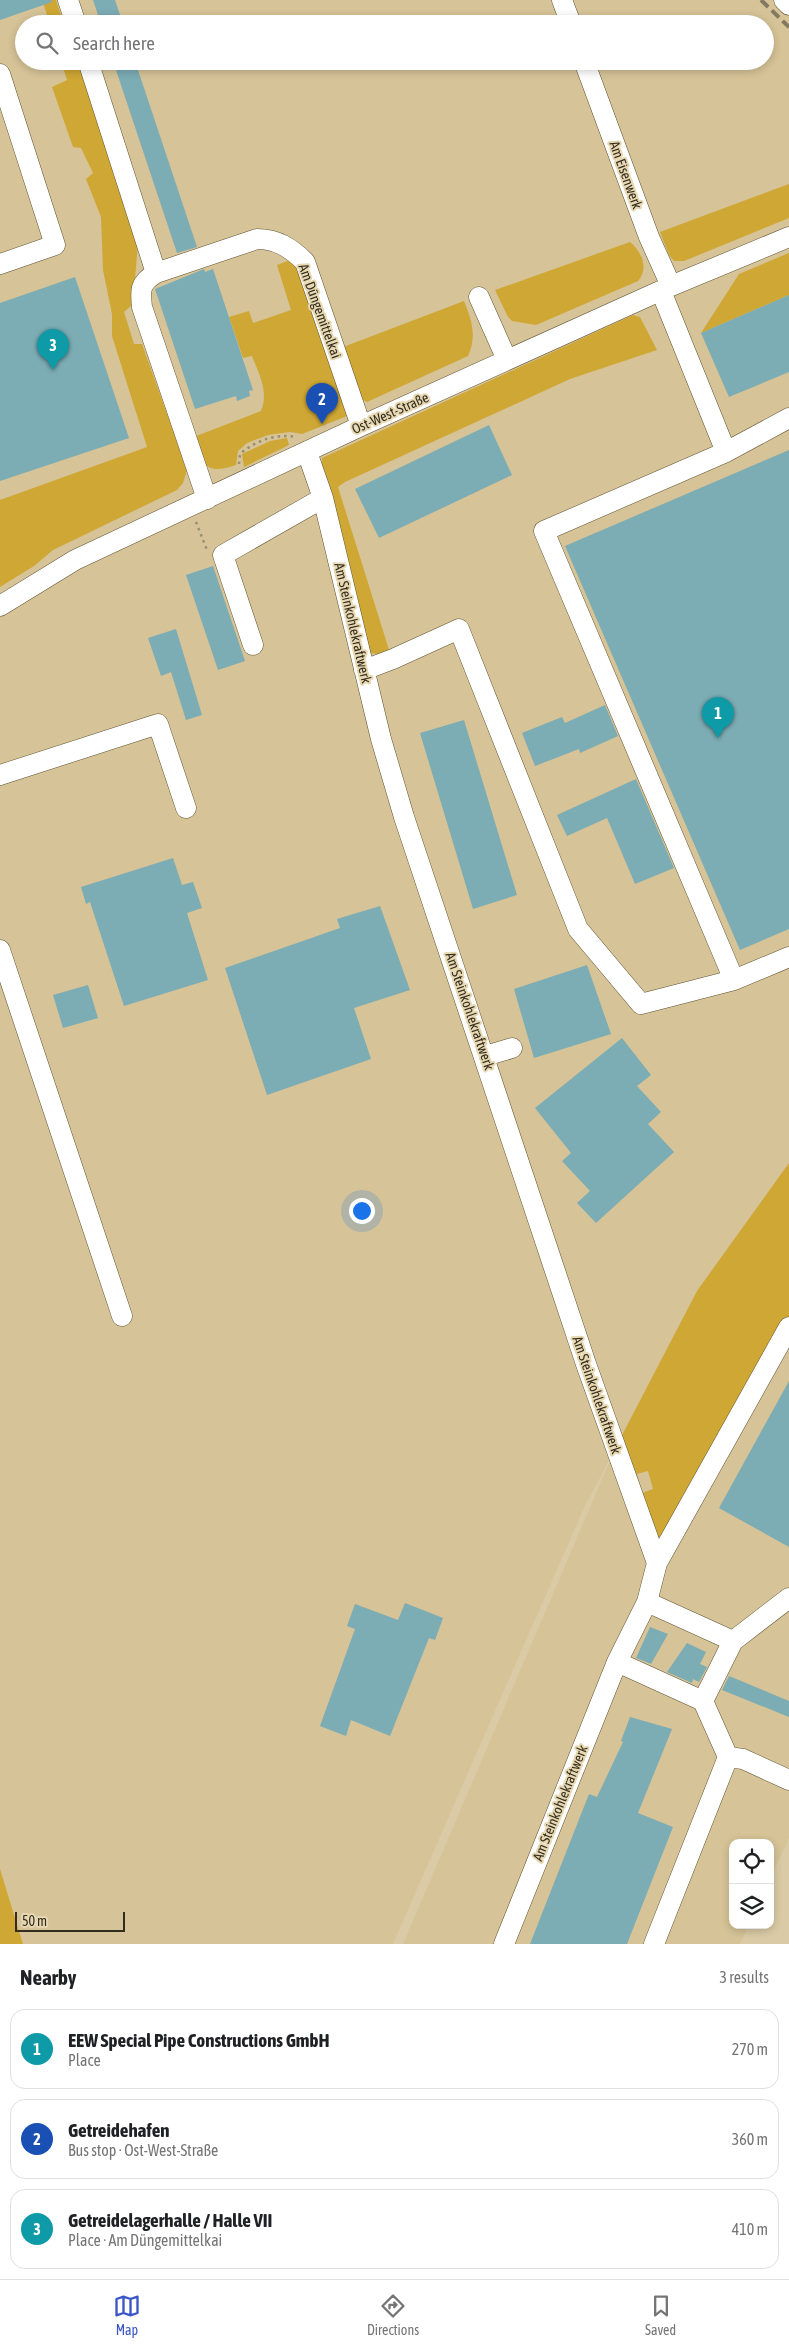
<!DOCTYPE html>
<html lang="en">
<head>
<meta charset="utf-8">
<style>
	body { margin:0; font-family:"Asap Condensed",sans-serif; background:#f6f6f6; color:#202124 }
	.controls { position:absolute; right:15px; bottom:15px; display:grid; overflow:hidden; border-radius:10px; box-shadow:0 2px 8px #0003 }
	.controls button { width:45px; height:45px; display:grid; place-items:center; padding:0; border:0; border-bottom:1px solid #e0e0e0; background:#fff; color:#202124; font:25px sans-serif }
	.scale { position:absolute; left:15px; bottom:12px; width:110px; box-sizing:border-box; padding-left:5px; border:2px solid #332d1f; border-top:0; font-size:14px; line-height:18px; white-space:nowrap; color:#332d1f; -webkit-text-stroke:4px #e7d8b2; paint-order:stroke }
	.you { position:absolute; left:361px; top:1210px; width:18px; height:18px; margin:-12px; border:4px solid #fff; border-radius:50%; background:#1a73e8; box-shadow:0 0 0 8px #1a73e833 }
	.badge { display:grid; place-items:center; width:32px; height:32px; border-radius:50%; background:#3955c7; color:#fff; font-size:16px; font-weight:700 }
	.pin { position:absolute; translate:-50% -41px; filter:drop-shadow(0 1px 2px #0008) }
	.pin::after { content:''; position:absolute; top:26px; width:18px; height:15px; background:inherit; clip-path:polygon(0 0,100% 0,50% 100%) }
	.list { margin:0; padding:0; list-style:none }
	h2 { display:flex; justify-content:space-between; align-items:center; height:65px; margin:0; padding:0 20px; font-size:21px }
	h2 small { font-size:16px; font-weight:400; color:#757577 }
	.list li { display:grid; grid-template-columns:32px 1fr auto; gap:15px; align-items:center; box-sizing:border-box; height:80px; margin:0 10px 10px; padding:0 10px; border:1px solid #e0e0e0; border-radius:15px }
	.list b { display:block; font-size:19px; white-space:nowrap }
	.list p { margin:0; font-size:16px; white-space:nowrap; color:#757577 }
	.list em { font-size:16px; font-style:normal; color:#757577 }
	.icon { flex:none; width:28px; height:28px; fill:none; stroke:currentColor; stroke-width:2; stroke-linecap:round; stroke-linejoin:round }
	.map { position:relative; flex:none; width:789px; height:1944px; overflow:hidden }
	.search { position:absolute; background:#fff; box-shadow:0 2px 8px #0003; left:15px; right:15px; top:15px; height:55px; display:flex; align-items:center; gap:12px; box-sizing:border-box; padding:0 18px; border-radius:28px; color:#757577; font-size:19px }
	.sheet { height:335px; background:#fff }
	nav { display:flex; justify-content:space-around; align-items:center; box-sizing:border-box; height:70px; border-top:1px solid #e0e0e0; background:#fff; font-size:14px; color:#757577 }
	nav a { display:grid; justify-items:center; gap:2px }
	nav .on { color:#3955c7 }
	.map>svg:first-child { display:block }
	.built { fill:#d6c397; fill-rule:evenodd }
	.green { fill:#cfa734 }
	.building { fill:#7cacb4 }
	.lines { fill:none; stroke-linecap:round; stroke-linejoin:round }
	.minor-casing { stroke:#615433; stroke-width:21 }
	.path { stroke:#9b8f73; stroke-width:2.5; stroke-dasharray:2.5 4; stroke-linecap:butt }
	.minor { stroke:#fff; stroke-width:20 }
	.rail { stroke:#837960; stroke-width:4; stroke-dasharray:10 5; stroke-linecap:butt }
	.labels { text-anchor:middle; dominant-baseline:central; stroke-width:4; stroke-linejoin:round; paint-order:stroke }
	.street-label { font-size:14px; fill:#332d1f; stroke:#e7d8b2 }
</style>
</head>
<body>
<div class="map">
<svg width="789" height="1944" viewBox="0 0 789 1944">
	<rect width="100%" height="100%" fill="#dacba6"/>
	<path class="built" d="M0,0H789V1838L770,1879V1843H733V1925H749L740,1944H403L615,1449L583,1510L393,1944H23L0,1869ZM24,24H765V61H24Z"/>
	<path class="green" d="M42,0H56L64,24H50Z
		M61,61H77L134,225L138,243L133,304L124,312L134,344H142L187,470L183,483L177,490L53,550L34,566L0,587V500L147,447L112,336V314L103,270L101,217L86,179L93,173L81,148L73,147L52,87L67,80Z
		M789,184V218L684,261H674L669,255L660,232Z
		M630,242C642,252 649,268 638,281L536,325L512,321L508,317L495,290Z
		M789,253V295L701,333L739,274Z
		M293,259L298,262L347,416L302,434L290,432L268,435L247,443L238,451L236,465C206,476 202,464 191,438L261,411C269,392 259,374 252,356L243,358L229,317L249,311L253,323L291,310L277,265Z
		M464,301C472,321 477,336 468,356L367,402L355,396L338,349Z
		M633,315L640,317L657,350L570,379L345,482L338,487L390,653L379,654L369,653L322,467V458Z
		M287,438L289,445L244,467L242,454L270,441Z
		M789,1163V1316L665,1542L657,1543L642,1493L653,1489L648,1471L637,1474L640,1487L619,1441L697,1291Z
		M0,1869L23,1944H0Z"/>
	<path class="building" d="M0,0H51L52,2L0,20Z
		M93,0H115L123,24H101Z
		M113,61H135L197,247L177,253Z
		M204,269L205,272L213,269L253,390L249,391L250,396L237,401L236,396L195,409L155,289Z
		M75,277L129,438L0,481V303Z
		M789,295V372L729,397L701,333Z
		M489,425L512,475L379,538L355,489Z
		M789,450V929L740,950L565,546Z
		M213,566L245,661L218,670L186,575Z
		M176,629L202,715L186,720L171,672L161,676L148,638Z
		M605,705L618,736L580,753L579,749L535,766L522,733L562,717L565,723Z
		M464,720L517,895L473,909L420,733Z
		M636,779L674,868L635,884L607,818L567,836L557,815Z
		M173,858L182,885L193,882L202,908L187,913L208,980L124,1006L90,902L86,904L81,887Z
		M380,906L410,990L354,1008L371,1059L267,1095L225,968L340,928L337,919Z
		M587,965L611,1034L534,1058L514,989Z
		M88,985L98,1018L63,1028L53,995Z
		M622,1038L651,1075L637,1086L661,1112L648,1124L674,1152L596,1223L577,1203L590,1191L562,1161L571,1153L535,1108Z
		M789,1381V1547L719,1508Z
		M405,1603L443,1618L435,1640L429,1638L390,1736L351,1720L346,1736L320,1726L355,1629L347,1626L355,1604L398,1620Z
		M650,1627L668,1634L651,1664L636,1658Z
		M687,1643L706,1652L700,1664L707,1667L699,1682L693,1679L692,1683L667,1672Z
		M729,1676L789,1701V1717L722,1690Z
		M630,1717L672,1729L638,1813L673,1827L627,1944H530L589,1794L597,1797L623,1742L621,1741Z"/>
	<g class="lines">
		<defs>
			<path id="minor" d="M68,0L76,24
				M562,0L571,24
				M784,0L789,5
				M88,61L156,273C140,283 140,289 142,307L207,499
				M584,61L649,237L671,286
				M0,74L55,245L0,264
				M156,273L257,239C277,239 291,248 305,262L361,426
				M661,291L726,452
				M479,297L507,360
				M789,418L726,452L544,531L734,980L789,957
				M307,452L323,498L381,739L404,817L586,1364L657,1563L647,1602L617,1662L504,1944
				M0,606L75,560L361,426L671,286L789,237
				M253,645L223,555L323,498
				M364,670L393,659L459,629L578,929L641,1004L734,980
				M0,775L158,724L186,808
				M0,950L122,1316
				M485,1056L512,1048
				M657,1563L789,1327
				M733,1641L789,1598
				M617,1662L703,1701L733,1641L647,1602
				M728,1757L743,1759L789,1780
				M654,1944L728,1757L703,1701"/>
		</defs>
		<use href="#minor" class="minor-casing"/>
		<path class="path" d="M239,464L240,454C255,441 276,433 297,437
			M196,522L207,550"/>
		<use href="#minor" class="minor"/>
		<path class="rail" d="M761,0L789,27"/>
	</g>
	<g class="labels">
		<g class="street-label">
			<text transform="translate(626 175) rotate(70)">Am Eisenwerk</text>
			<text transform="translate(320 311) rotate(70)">Am Düngemittelkai</text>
			<text transform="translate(390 413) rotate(-24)">Ost-West-Straße</text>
			<text transform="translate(353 623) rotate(77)">Am Steinkohlekraftwerk</text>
			<text transform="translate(470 1011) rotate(71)">Am Steinkohlekraftwerk</text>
			<text transform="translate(597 1395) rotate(71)">Am Steinkohlekraftwerk</text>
			<text transform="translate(560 1803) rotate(-68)">Am Steinkohlekraftwerk</text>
		</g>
	</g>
</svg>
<div class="controls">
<button><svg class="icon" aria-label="locate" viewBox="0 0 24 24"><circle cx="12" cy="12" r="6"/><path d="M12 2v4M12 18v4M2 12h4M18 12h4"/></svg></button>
<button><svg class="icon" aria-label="layers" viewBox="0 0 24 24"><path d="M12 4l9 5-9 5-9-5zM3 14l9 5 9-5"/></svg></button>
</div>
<div class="scale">50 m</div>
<div class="you"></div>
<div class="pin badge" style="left:718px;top:738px;background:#0f9aa8">1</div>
<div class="pin badge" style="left:322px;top:424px;background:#1a4fb4">2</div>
<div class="pin badge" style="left:53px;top:370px;background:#0f9aa8">3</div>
<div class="search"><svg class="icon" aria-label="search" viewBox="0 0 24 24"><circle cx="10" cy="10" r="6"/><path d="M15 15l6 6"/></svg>Search here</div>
</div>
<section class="sheet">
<h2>Nearby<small>3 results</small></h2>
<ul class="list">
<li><span class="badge" style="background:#0f9aa8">1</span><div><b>EEW Special Pipe Constructions GmbH</b><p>Place</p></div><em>270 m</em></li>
<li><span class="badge" style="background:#1a4fb4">2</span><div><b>Getreidehafen</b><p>Bus stop · Ost-West-Straße</p></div><em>360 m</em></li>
<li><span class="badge" style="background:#0f9aa8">3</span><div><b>Getreidelagerhalle / Halle VII</b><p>Place · Am Düngemittelkai</p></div><em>410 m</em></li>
</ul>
</section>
<nav>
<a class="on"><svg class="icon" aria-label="map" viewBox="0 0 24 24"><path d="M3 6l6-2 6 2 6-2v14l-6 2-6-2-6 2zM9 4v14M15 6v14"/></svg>Map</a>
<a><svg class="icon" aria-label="directions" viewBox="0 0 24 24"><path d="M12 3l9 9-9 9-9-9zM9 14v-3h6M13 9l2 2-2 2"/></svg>Directions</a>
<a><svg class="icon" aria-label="saved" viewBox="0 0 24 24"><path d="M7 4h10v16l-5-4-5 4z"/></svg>Saved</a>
</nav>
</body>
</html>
